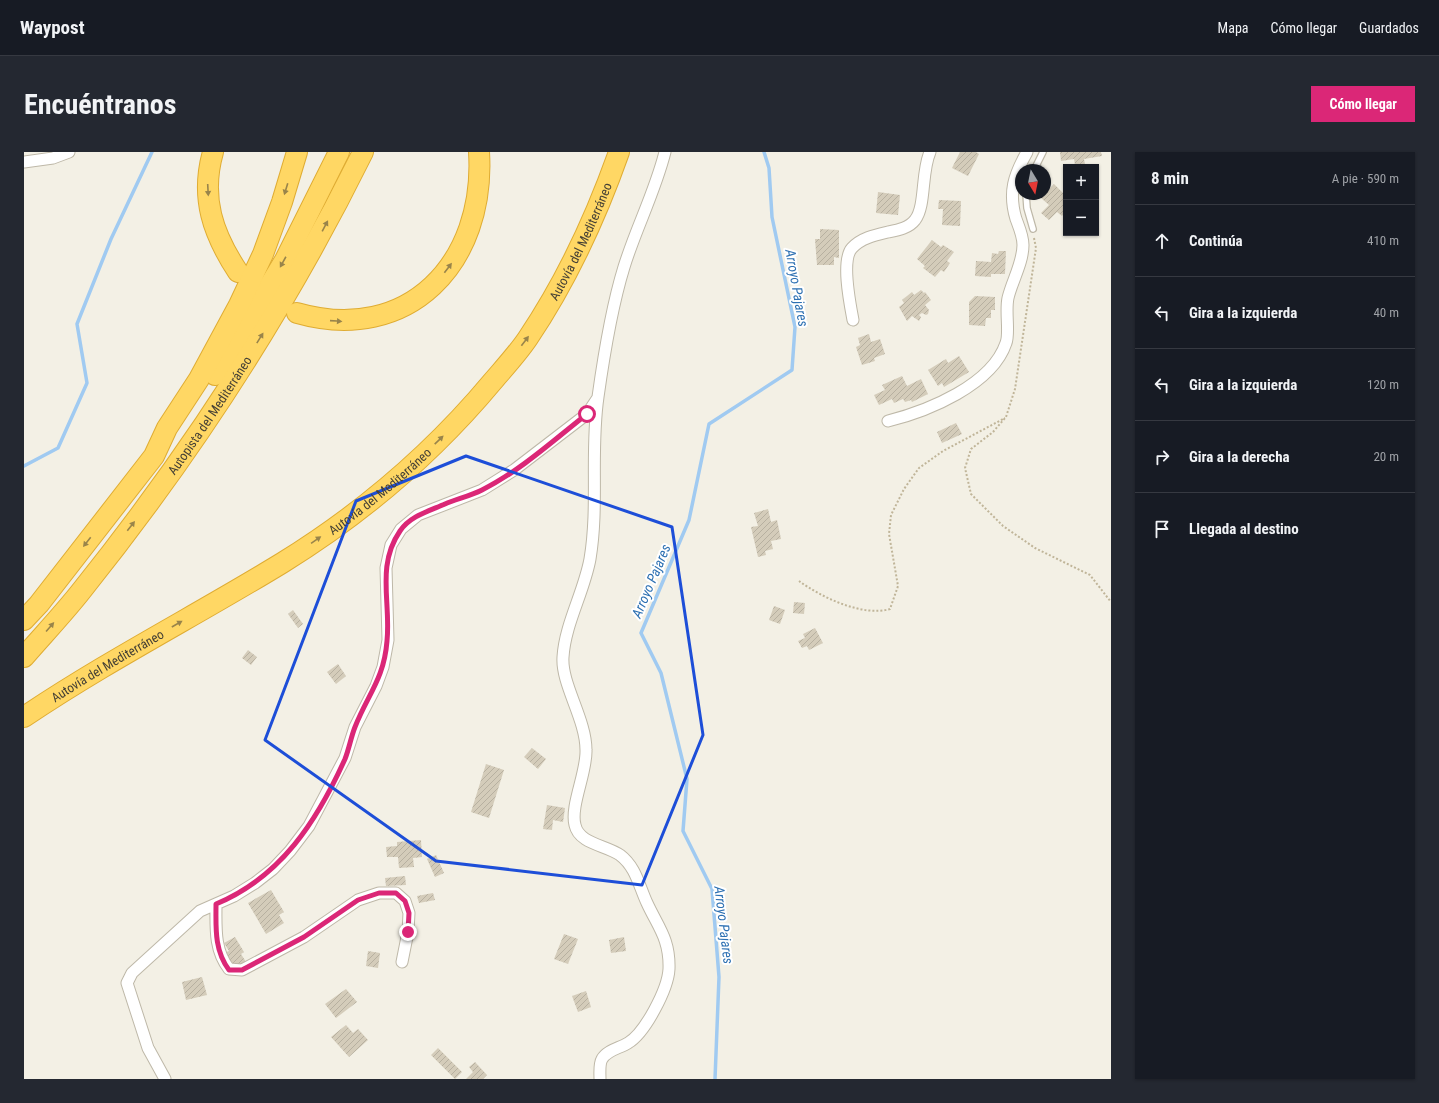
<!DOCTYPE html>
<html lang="es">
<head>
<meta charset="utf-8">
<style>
	body { margin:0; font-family:"Roboto Condensed",sans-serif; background:#242831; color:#f1f3f6 }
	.controls { position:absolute; right:12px; top:12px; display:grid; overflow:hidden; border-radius:0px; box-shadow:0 1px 3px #0004 }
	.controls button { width:36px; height:36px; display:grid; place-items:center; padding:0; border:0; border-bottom:1px solid #363941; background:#171b24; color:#f1f3f6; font:20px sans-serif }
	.compass { position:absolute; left:991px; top:12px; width:36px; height:36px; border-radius:50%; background:#171b24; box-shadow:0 1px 3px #0004; rotate:170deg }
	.stop { position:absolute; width:12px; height:12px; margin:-9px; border:3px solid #db2777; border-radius:50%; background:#fff }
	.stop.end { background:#db2777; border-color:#fff; box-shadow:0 1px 4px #0008 }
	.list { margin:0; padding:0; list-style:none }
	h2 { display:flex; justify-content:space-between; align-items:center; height:52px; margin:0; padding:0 16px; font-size:17px }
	h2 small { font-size:13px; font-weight:400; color:#9ea1a6 }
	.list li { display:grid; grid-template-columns:26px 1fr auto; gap:12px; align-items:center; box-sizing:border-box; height:72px; padding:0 16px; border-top:1px solid #363941 }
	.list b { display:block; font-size:15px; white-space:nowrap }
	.list em { font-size:13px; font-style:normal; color:#9ea1a6 }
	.icon { flex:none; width:22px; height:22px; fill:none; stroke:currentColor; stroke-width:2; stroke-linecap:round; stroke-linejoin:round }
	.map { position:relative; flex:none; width:1087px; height:927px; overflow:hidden; border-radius:0px }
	header { display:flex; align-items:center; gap:24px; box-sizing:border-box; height:56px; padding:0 20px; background:#171b24; border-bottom:1px solid #363941 }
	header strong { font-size:19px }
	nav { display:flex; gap:22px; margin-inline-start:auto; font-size:14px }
	.intro { display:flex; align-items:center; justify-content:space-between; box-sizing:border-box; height:96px; padding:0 24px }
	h1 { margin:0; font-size:28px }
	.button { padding:10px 18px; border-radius:0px; background:#db2777; color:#fff; font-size:14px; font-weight:700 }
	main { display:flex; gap:24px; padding:0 24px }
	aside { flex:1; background:#171b24; border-radius:0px; box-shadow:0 1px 3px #0004 }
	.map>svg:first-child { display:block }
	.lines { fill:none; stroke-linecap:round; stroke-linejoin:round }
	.stream { stroke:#a0caf1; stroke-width:3.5 }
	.building { fill:url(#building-hatch) }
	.service-casing { stroke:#beb8a8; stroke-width:8 }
	.minor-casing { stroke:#beb8a8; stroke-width:13 }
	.motorway-casing { stroke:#dfac33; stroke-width:22 }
	.path { stroke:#c0b599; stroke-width:2; stroke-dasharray:2 2; stroke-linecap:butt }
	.service { stroke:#fff; stroke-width:5.5 }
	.minor { stroke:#fff; stroke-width:11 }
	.motorway { stroke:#ffd764; stroke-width:20 }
	.oneway { fill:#99844a }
	.route { stroke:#db2777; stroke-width:5 }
	.marked { fill:none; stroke:#1d4ed8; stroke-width:3; stroke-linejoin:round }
	.labels { text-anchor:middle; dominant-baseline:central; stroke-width:4; stroke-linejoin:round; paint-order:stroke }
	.street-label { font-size:13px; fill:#454035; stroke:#fff }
	.water-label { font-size:14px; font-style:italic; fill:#2d70b2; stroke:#fff }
</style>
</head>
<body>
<header>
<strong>Waypost</strong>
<nav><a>Mapa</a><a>Cómo llegar</a><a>Guardados</a></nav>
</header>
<div class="intro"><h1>Encuéntranos</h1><a class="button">Cómo llegar</a></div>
<main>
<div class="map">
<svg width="1087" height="927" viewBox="0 0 1087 927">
	<defs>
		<pattern id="building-hatch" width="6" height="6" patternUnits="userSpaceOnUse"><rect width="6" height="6" fill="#d4ccba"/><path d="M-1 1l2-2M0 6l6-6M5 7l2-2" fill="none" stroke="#b7b0a0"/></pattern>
	</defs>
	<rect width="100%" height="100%" fill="#f3f0e5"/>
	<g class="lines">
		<path class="stream" d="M0,314L34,296L63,231L53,172L87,87L128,0
			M691,927L695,825L688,737L659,679L663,627L637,521L617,481L665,368L685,272L768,218L771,175L748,65L745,16L740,0"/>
	</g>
	<path class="building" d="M936,0H952L955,2L944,24L928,16Z
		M1036,0H1077L1078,4L1060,7L1061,12L1051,13L1050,7L1037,9Z
		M1030,32L1042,44V59L1038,64L1033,60L1025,68L1017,61L1025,53L1017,46Z
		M854,40L876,43L874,63L852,61Z
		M915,48L937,49L936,74L918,73L919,57H914Z
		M796,77L815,78V106L810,105V113H793L791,87H796Z
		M908,88L917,95L919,93L930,100L923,109L926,111L920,120L917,118L911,125L899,116L901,114L893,107Z
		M975,99H982L981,122H967V125L951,124L952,109L967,110L968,101L974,102Z
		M897,138L900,141L901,140L907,148L901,153L905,158L904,162L902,163L898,161L895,163L897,165L895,169L888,164L883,169L875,155L880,151L878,148L888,140L890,143Z
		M951,144L971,145V158H967V166H962L961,174L945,173V150Z
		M845,182L847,190L856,187L861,202L850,206L851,209L838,213L832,195L836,193L834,186Z
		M935,204L945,220L920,235L918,231L914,234L904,218L922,207L924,211Z
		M878,224L883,234L897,227L904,242L888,250L887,248L881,250L879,247L870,251L868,247L855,253L850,243L861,238L858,233Z
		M932,271L938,282L918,291L913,280Z
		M744,357L747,370L753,368L757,387L747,389L749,397L741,399L742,403L734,405L727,375L734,374L730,361Z
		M770,450L781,451L780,462L769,461Z
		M750,454L761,458L756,472L745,468Z
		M269,458L279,472L274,476L264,462Z
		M791,476L799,491L785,498L783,494L778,496L774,489L781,486L779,482Z
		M224,498L233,505L227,513L218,506Z
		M314,512L322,524L312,532L303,520Z
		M508,596L522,607L514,617L500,605Z
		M462,612L480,618L465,666L447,660Z
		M523,653L541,656L539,670L529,668L528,678L519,677Z
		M397,688L398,705L389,706L390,715L375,716L374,705H363L362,695L373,694V690Z
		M412,703L420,721L411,725L403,707Z
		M381,724L382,733L362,734L361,726Z
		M247,738L260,760L255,763L260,771L242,782L224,751Z
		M409,741L411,748L395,751L393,744Z
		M540,782L554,787L544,812L530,807Z
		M211,785L220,800L217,802L222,810L213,814L206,810L200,801L205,799L200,791Z
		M600,785L602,799L587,801L585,788Z
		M344,799L356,801L354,816L342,814Z
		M178,825L183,843L162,848L158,830Z
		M322,837L333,850L312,866L301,852Z
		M562,839L567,855L554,860L548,844Z
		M322,873L329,881L334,877L344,888L325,905L307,885Z
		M414,896L438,920L431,927L407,903Z
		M451,910L463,923L459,927H442L449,920L445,915Z"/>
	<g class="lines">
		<defs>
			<path id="service" d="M1010,18L1019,0
				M1002,42L1003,56L1009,77"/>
			<path id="minor" d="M0,10L29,6L45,0
				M829,168C826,152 817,108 828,96C837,86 851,83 864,80C874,78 885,76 891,68C902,54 897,20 906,0
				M864,269C904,259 968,233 982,191C986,181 981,160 984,146C988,129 999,111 999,93C999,84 995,75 992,67C984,40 990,23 1003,0
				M192,752C192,775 190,798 205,817L218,818L280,785L334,748L355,741H372L381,749L385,761L384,780L378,810
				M141,927L124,896L103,831L108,821L176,759L210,744L231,731L249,717L266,699L285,674L321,606L331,575L352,534L359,515L364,488L362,416L367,393L377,377L394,363L458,338L490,318L563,262L573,247
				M576,927C576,921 575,912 578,907C583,898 596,896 604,891C621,881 644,837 645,817C646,787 634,775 623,751C615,734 612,715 596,703C582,693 555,692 551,673C546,654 563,620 562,598C562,567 537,532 539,505C541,472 560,440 566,407C575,353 566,299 574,245C580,202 587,157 600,115C612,76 631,40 641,0"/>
			<g id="motorway">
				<path d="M189,0C176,46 189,82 214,120"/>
				<path d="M273,161C385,193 462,110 455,0"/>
				<path d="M191,223L261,108L315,0"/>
				<path d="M0,468L15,452L130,304L143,276L175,227L215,153L239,102L258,50L273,0"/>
				<path id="s1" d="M0,505C19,483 40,461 58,438C167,302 262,156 339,0"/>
				<path id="s2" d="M0,565C83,509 173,463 258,411C339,361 409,301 469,229C481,215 494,201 504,186C543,128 572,65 595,0"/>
			</g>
		</defs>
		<use href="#service" class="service-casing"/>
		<use href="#minor" class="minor-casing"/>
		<use href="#motorway" class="motorway-casing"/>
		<path class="path" d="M1010,86L1012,96L991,237L982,265L969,280L947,297L941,316L947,342L979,374L1011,396L1066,423L1087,450
			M775,429C797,445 838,465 866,457L874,434L865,382L867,363L880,337L895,316L919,299L981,266"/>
		<use href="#service" class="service"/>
		<use href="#minor" class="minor"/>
		<use href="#motorway" class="motorway"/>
	</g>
	<defs><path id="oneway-solid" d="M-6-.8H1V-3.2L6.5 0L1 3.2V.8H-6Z"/></defs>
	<g class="oneway">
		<use href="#oneway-solid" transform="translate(262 37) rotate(107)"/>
		<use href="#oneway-solid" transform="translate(184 38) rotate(87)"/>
		<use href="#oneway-solid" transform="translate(301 74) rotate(-62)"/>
		<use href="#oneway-solid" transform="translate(259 110) rotate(119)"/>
		<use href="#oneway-solid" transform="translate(424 116) rotate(-53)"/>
		<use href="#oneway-solid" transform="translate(312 169) rotate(4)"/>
		<use href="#oneway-solid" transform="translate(236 186) rotate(-58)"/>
		<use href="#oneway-solid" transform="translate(501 189) rotate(-53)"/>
		<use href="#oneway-solid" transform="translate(415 288) rotate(-44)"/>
		<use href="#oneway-solid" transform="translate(107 374) rotate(-52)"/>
		<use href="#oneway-solid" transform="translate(292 388) rotate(-35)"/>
		<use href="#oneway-solid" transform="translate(63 390) rotate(128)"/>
		<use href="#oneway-solid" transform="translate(153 472) rotate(-30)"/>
		<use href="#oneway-solid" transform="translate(26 475) rotate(-49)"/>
	</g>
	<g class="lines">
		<path class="route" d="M384,780L385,761L381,749L372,741H355L334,748L280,785L218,818H205C190,798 192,775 192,752C257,725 293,669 321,607C325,597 327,585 331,575C344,542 360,527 363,489C367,450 352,414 376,379C386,364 405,359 421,352C433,347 446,344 458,338C496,319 530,288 563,262"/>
	</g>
	<path class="marked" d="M442,304L648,375L679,583L618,733L412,709L241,588L332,349Z"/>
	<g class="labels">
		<g class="street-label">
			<text stroke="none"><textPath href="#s2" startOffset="746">Autovía del Mediterráneo</textPath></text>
			<text stroke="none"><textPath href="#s1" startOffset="305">Autopista del Mediterráneo</textPath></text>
			<text stroke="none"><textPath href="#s2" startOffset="422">Autovía del Mediterráneo</textPath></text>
			<text stroke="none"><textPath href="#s2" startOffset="98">Autovía del Mediterráneo</textPath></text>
		</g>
		<g class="water-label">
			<text transform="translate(773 136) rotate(80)">Arroyo Pajares</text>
			<text transform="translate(627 429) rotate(-67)">Arroyo Pajares</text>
			<text transform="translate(700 773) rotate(83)">Arroyo Pajares</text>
		</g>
	</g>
</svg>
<div class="controls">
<button>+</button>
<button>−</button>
</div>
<svg class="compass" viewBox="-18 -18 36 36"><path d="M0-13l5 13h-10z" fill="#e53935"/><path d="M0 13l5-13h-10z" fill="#9ea1a6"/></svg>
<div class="stop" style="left:563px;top:262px"></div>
<div class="stop end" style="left:384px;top:780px"></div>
</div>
<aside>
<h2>8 min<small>A pie · 590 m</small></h2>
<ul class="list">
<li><svg class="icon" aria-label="ahead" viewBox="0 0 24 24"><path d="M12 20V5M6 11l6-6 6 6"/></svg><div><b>Continúa</b></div><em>410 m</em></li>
<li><svg class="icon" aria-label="left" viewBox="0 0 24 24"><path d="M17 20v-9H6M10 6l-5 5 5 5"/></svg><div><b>Gira a la izquierda</b></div><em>40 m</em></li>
<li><svg class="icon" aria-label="left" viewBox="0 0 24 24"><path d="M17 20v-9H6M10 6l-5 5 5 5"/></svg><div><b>Gira a la izquierda</b></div><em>120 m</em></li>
<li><svg class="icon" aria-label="right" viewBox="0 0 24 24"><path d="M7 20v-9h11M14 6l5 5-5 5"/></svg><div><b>Gira a la derecha</b></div><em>20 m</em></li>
<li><svg class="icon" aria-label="arrive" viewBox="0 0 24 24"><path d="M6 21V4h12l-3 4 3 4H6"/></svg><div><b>Llegada al destino</b></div></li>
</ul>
</aside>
</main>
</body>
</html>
